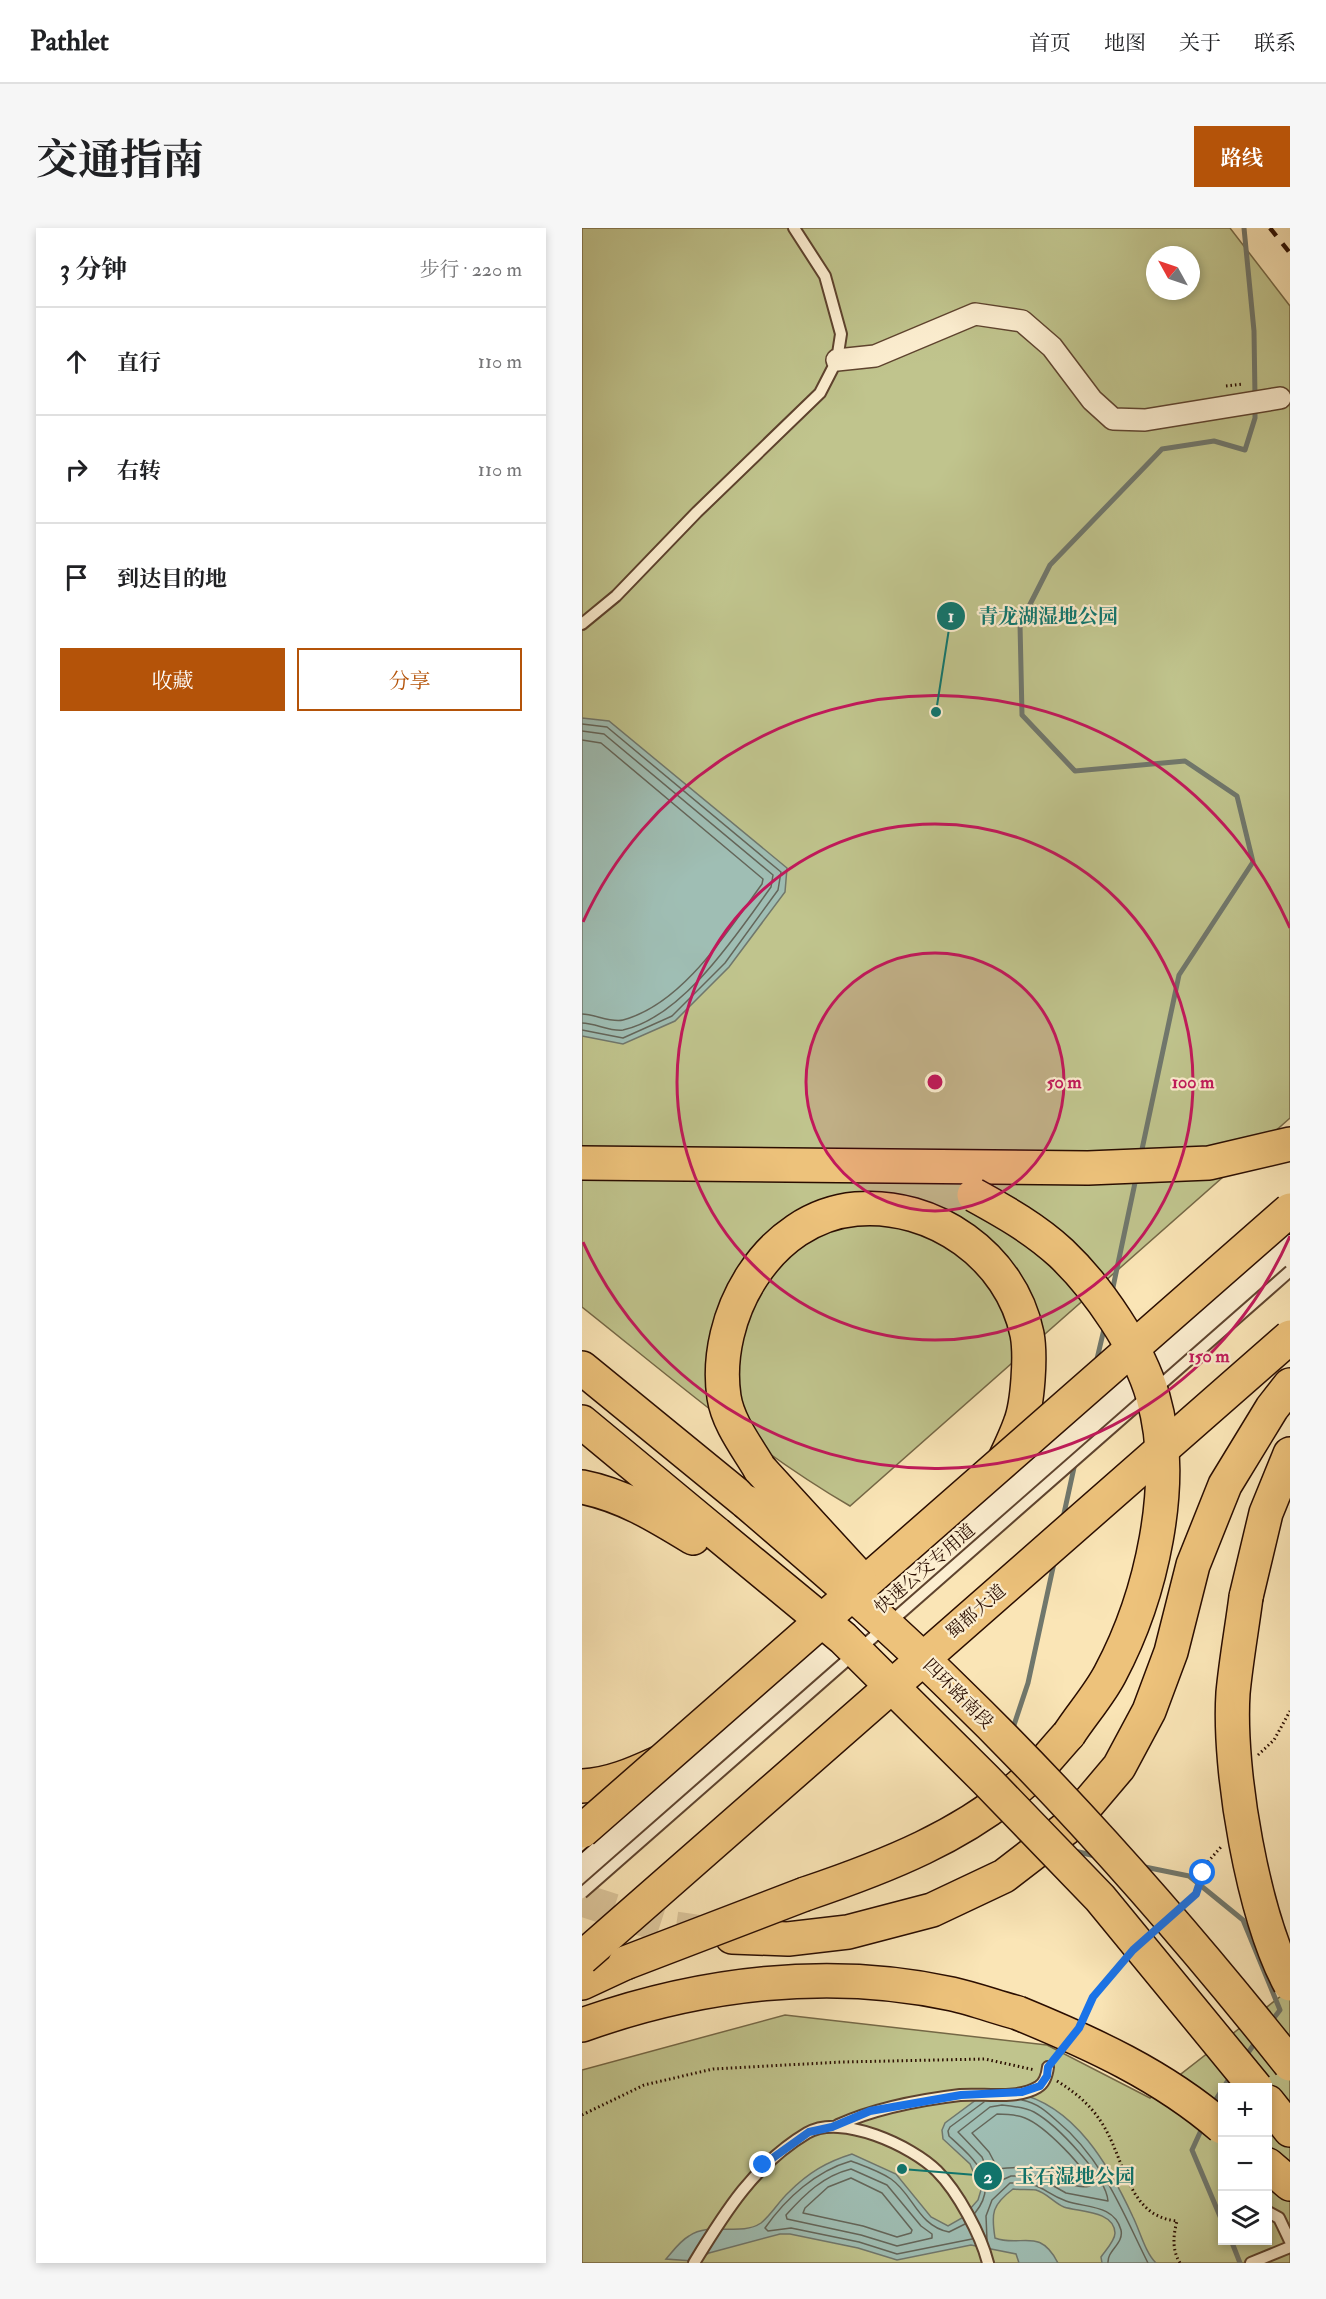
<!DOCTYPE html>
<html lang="zh">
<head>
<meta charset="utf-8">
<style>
	body { margin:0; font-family:"IM FELL Double Pica","Noto Serif SC",serif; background:#f6f6f6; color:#202124 }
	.controls { position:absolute; right:18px; bottom:18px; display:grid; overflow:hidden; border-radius:0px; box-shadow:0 3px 9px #0003 }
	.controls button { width:54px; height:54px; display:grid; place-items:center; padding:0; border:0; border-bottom:2px solid #e0e0e0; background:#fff; color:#202124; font:30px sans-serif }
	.compass { position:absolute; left:564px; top:18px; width:54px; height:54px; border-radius:50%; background:#fff; box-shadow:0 3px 9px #0003; rotate:310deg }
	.stop { position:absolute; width:18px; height:18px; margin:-14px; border:4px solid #1a73e8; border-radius:50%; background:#fff }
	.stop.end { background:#1a73e8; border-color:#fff; box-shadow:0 2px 6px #0008 }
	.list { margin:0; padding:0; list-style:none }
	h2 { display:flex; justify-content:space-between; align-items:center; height:78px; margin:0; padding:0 24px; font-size:26px }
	h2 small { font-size:20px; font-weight:400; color:#757577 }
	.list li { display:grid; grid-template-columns:39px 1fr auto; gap:18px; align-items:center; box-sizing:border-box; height:108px; padding:0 24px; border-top:2px solid #e0e0e0 }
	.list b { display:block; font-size:22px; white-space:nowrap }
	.list em { font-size:20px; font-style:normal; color:#757577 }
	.actions { display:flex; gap:12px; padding:18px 24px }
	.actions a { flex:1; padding:14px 0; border:2px solid #b45309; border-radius:0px; text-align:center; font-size:21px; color:#b45309 }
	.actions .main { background:#b45309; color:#fff }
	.icon { flex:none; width:33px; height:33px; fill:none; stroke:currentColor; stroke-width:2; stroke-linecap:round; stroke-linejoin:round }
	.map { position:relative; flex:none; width:708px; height:2035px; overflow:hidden; border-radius:0px }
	header { display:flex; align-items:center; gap:36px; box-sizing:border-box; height:84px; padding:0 30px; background:#fff; border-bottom:2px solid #e0e0e0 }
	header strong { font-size:28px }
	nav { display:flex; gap:33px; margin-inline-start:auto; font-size:21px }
	.intro { display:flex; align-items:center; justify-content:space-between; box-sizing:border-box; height:144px; padding:0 36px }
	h1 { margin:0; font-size:42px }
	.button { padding:15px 27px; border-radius:0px; background:#b45309; color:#fff; font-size:21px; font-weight:700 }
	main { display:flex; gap:36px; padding:0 36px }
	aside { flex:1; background:#fff; border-radius:0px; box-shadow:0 3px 9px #0003 }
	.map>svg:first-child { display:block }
	.green { fill:#c0c48d; stroke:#756846; stroke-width:1.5; fill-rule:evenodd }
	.water { fill:#9fbeb4; stroke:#70776c; stroke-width:1.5 }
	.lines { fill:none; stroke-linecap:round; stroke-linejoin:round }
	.shore { stroke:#64665a; stroke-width:1.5 }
	.stream { stroke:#70776c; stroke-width:5 }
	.motorway-tunnel { stroke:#dbc59b; stroke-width:33; stroke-dasharray:33 16; stroke-linecap:butt }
	.service-casing { stroke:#5e432e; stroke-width:14 }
	.minor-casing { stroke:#5e432e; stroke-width:24 }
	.secondary-casing { stroke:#2a0d00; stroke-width:32 }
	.motorway-casing { stroke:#2a0d00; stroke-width:36 }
	.path { stroke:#2a0d00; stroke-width:3; stroke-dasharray:1.5 3; stroke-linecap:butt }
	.service { stroke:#fceed0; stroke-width:10 }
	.minor { stroke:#fceed0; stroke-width:21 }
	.secondary { stroke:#fceed0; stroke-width:28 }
	.motorway { stroke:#edc27b; stroke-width:33 }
	.rail { stroke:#2a0d00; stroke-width:4.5; stroke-dasharray:10 10; stroke-linecap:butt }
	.service-bridge-casing { stroke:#5e432e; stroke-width:14; stroke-linecap:butt }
	.trunk-bridge-casing { stroke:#2a0d00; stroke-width:36; stroke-linecap:butt }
	.motorway-bridge-casing { stroke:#2a0d00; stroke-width:36; stroke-linecap:butt }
	.service-bridge { stroke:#fceed0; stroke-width:10 }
	.trunk-bridge { stroke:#edc27b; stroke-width:33 }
	.motorway-bridge { stroke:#edc27b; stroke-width:33 }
	.route { stroke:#1a73e8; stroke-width:8 }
	.ring { fill:none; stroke:#c2185b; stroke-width:3 }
	.labels { text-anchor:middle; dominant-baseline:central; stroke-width:4.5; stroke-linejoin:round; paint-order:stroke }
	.street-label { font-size:18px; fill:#2a0d00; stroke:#fceed0 }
	.centre { fill:#c2185b; stroke:#fceed0; stroke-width:3 }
	.ring-label { font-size:18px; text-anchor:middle; font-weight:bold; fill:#c2185b; stroke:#fceed0; stroke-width:4.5; stroke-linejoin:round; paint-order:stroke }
	.leader { fill:none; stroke:#0f766e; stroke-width:2 }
	.callout-dot { fill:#0f766e; stroke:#fceed0; stroke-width:2 }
	.mark-label { font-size:18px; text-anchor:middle; font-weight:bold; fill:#fff }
	.callout-label { font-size:20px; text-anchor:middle; font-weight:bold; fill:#0f766e; stroke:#fceed0; stroke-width:4.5; stroke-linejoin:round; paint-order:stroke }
</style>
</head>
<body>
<header>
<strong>Pathlet</strong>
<nav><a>首页</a><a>地图</a><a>关于</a><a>联系</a></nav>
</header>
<div class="intro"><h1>交通指南</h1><a class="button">路线</a></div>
<main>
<aside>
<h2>3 分钟<small>步行 · 220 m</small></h2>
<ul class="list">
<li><svg class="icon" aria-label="ahead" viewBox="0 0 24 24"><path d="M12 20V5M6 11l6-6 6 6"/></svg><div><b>直行</b></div><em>110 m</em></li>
<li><svg class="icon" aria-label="right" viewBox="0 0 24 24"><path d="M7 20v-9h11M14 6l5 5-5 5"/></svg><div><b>右转</b></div><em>110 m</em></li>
<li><svg class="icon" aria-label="arrive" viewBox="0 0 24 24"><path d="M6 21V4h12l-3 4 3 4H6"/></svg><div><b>到达目的地</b></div></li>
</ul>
<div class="actions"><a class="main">收藏</a><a>分享</a></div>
</aside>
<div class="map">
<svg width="708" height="2035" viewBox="0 0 708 2035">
	<rect width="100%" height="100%" fill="#fae5b6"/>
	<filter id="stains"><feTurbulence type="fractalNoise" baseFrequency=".00333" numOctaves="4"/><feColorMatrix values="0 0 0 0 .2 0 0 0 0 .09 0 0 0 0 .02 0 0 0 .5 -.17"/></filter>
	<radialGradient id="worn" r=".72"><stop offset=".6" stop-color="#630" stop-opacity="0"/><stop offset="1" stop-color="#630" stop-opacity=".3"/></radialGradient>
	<path class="green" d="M0,0H648L708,78V890L268,1278C172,1222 87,1148 0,1079ZM573,27H609V63H573Z
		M708,1761V2035H0V1842L203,1787L465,1817L568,1870ZM640,1860H686V2012H640Z"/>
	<path class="water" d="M0,490L27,493L205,640L203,664L147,739L93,793L41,816L0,808Z
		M434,1865C493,1877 528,1939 551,1989C558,2003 563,2024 574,2035H520L519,2029C523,2023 533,2013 533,2005C532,1982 496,1984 482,1979C472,1975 465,1965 454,1962C447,1961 438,1962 431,1961C410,1977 409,1985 413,2010C439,2020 457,1998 476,2035H437L434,2026L389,2017L315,2032L276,2020L208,2006H198L127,2025L111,2033L84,2031C91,2023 98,2013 107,2008C129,1993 158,2009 179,1995C190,1986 197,1973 207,1964C226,1945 244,1934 270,1926L314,1946L349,1989L366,1998L380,1990L396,1972L399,1962L388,1936L361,1911L360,1902L363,1895L402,1866Z"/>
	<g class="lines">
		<path class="shore" d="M0,496L25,499L199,644L196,662L143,735L90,788L41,810L0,802
			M0,503L22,506L191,647L189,659C155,706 101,789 41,802C29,804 13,795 0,795
			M0,512L19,515L181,651L180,656C145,704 101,776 41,792C29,795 12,786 0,786
			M440,1872C455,1875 464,1883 475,1893C521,1931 540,1983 566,2035
			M420,1877C431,1878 442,1879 452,1884C475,1897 524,1948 526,1973L484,1965L454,1948H429L411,1956L400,1929L376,1904L408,1879Z
			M415,1886C424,1886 435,1887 443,1890C461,1897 506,1940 508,1958C488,1963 477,1945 459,1940C445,1937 429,1940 416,1941L407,1924L390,1905Z
			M269,1941L305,1957L339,1998L350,2006V2010L315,2018L279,2007L205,1991L204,1987C223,1966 241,1948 269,1941Z
			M269,1950L300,1965L330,2002L329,2005L315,2009L281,1998L221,1985L223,1980L246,1959Z
			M393,1985C419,1953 391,1930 367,1908L366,1903L368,1899L402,1874
			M383,1996L367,2004C336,1998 331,1966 309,1951C297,1943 282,1938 269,1933C234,1943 204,1970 183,2000L186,2003L209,2000L277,2014L315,2026L390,2011
			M405,2012L404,1988L410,1972L428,1955C462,1954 459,1964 484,1973C503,1980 532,1976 539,2002C542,2016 525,2022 526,2035"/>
		<path class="stream" d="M662,0L672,103L673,169
			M559,926L597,747L671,634L655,568L603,533L493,543L440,487L438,396L468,337L580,221L632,213L663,222L673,190V178
			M530,1064L554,950
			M514,1135L523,1097
			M481,1290L493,1235
			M430,1503L446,1455L472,1335
			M493,1623L513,1628
			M558,1638L607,1648L661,1692L698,1782L688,1795
			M663,1829L675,1812
			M631,1876L650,1846
			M621,1898L610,1922L640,1993
			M649,2012L658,2035"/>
		<path class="motorway-tunnel" d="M0,1672L80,1698L134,1706"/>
		<defs>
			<path id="service" d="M0,396L34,368L115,284L238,165L255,132L259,106L243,48L212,0
				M256,1897C294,1880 336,1872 378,1867C402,1865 435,1872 456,1859C463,1855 465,1847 466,1839
				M686,1984L697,1990L708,2013
				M112,2035C143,1984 173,1936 225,1905C259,1885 330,1918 355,1943C376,1964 399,2007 406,2035
				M669,2035L708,2019"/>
			<path id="minor" d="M255,132L293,128L393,86L440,93L470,119L510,172L531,191L563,192L698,170"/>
			<path id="secondary" d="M0,1644L708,1021"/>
			<path id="motorway" d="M0,935L506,940L627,935L708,916
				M0,1140L164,1274
				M0,1194L135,1306
				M178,1241C165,1219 146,1195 142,1169C130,1088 186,989 274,981C351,974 429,1028 445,1106C449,1127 446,1176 438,1196C433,1210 426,1224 420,1237
				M0,1259C41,1267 75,1288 111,1310
				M664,1369L684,1285L708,1226
				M0,1558C27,1557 52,1546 76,1535
				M223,1666C303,1639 383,1608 447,1550C461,1537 474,1520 487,1506
				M150,1709L206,1711L266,1704L350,1682L422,1648L487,1598L537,1539L567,1483L589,1424L611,1337L643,1257L690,1180L708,1157
				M0,1755L43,1735
				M0,1797C118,1755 247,1739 370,1766C392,1771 414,1779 436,1785
				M686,1874L708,1902
				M686,1937L708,1956"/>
		</defs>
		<use href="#service" class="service-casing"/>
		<use href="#minor" class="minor-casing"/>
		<use href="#secondary" class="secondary-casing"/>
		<use href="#motorway" class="motorway-casing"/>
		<path class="path" d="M644,158L661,156
			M676,1527L692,1512L708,1483
			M606,1673L614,1666L624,1636L639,1619
			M503,1788L511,1769L540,1735
			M475,1853C496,1866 512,1880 524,1902C543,1936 548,1989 595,1993C591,2008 590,2022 598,2035
			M0,1887L62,1857L131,1841L260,1834L403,1831L453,1842"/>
		<use href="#service" class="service"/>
		<use href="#minor" class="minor"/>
		<use href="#secondary" class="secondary"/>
		<use href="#motorway" class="motorway"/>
		<path class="rail" d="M688,0L708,25"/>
		<defs>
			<path id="service-bridge" d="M0,1665L708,1043"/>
			<path id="trunk-bridge" d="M0,1603L708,982
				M0,1730L708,1109"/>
			<path id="motorway-bridge" d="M392,967C423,984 453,1001 479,1025C516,1060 557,1120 571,1169C596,1255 569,1369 528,1446C517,1467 500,1486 487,1506
				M178,1241L277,1349
				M164,1274C234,1334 304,1394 370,1459C491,1576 603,1704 708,1836
				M135,1306L261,1410L404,1552L518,1670L674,1860
				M664,1369C660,1400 654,1433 651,1465C646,1543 671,1687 708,1756
				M43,1735L223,1666
				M436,1785C509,1815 580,1847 640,1899"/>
		</defs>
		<use href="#service-bridge" class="service-bridge-casing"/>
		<use href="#trunk-bridge" class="trunk-bridge-casing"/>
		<use href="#motorway-bridge" class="motorway-bridge-casing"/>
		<use href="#service-bridge" class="service-bridge"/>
		<use href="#trunk-bridge" class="trunk-bridge"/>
		<use href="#motorway-bridge" class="motorway-bridge"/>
	</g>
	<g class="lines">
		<path class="route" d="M181,1937L227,1904L250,1899L288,1883L379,1867L440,1864L458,1858L465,1848L466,1839L497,1800L511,1769L551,1722L614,1666L621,1645"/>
	</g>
	<circle cx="353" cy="854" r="129" fill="#c2185b" fill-opacity=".12"/>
	<g class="ring">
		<circle cx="353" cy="854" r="129"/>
		<circle cx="353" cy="854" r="258"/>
		<path d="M708 1008A387 387 0 0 1 1 1014M1 694A387 387 0 0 1 708 700"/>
	</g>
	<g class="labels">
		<g class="street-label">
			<text transform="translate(343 1341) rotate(-41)">快速公交专用道</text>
			<text transform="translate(394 1384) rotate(-41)">蜀都大道</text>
			<text transform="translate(376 1466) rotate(45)">四环路南段</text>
		</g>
	</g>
	<circle cx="353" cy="854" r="9" class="centre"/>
	<g class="ring-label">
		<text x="482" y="860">50 m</text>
		<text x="611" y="860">100 m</text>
		<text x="627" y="1134">150 m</text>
	</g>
	<path class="leader" d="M354 484L369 388M320 1941L406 1948"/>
	<g class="callout-dot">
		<circle cx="354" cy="484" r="6"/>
		<circle cx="320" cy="1941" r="6"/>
		<circle cx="369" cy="388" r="15"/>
		<circle cx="406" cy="1948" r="15"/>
	</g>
	<g class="mark-label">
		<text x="369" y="394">1</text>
		<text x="406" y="1955">2</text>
	</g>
	<g class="callout-label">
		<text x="466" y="395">青龙湖湿地公园</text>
		<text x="493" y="1955">玉石湿地公园</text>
	</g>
	<rect width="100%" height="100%" filter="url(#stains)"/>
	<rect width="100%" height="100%" fill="url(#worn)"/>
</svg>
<div class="controls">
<button>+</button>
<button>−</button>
<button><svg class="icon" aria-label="layers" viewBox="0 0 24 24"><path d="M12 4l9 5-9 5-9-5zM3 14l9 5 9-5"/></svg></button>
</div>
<svg class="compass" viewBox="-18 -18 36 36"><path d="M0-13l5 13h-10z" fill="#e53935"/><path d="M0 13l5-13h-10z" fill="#757577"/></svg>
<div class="stop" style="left:621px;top:1645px"></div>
<div class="stop end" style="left:181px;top:1937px"></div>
</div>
</main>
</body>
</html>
